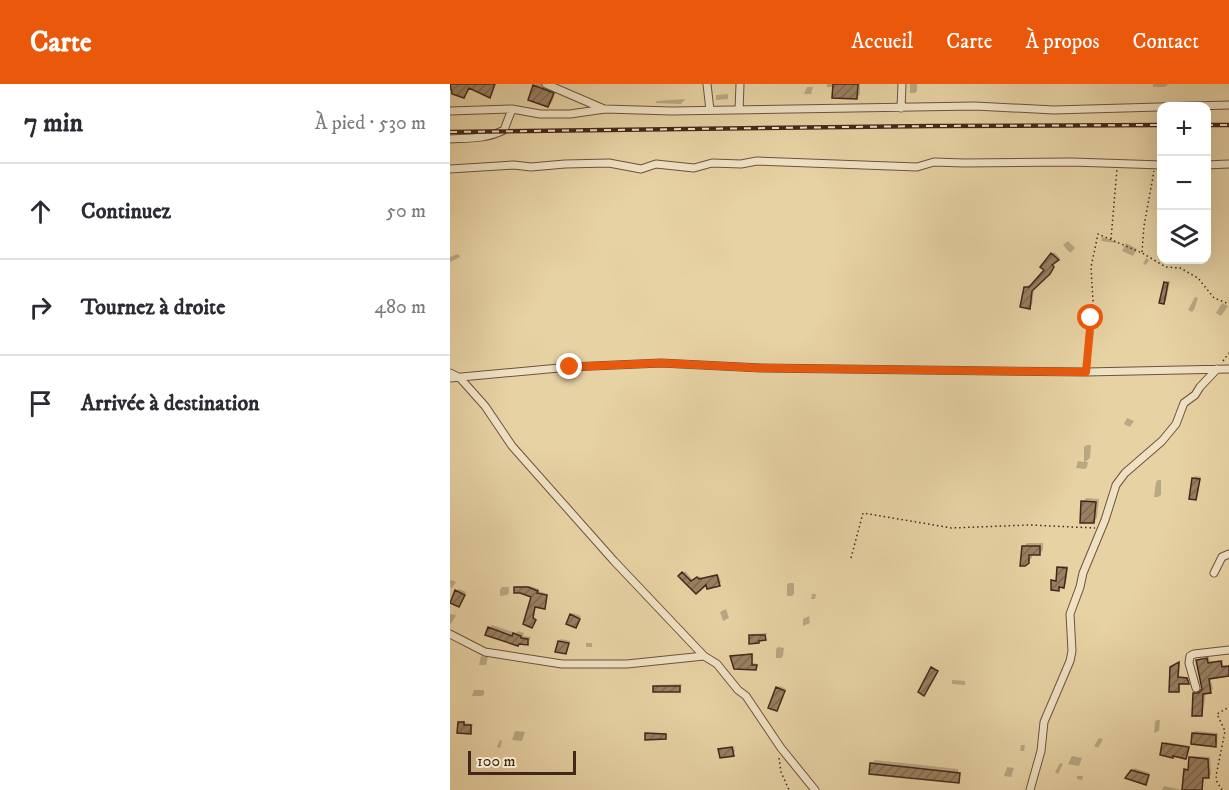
<!DOCTYPE html>
<html lang="fr">
<head>
<meta charset="utf-8">
<style>
	body { margin:0; font-family:"IM FELL DW Pica",serif; background:#f7f7f7; color:#2b2b33 }
	.controls { position:absolute; right:18px; top:18px; display:grid; overflow:hidden; border-radius:12px; box-shadow:0 6px 24px #0002 }
	.controls button { width:54px; height:54px; display:grid; place-items:center; padding:0; border:0; border-bottom:2px solid #e1e1e2; background:#fff; color:#2b2b33; font:30px sans-serif }
	.scale { position:absolute; left:18px; bottom:15px; width:108px; box-sizing:border-box; padding-left:6px; border:3px solid #44271b; border-top:0; font-size:16px; line-height:21px; white-space:nowrap; color:#44271b; -webkit-text-stroke:4px #efe2c4; paint-order:stroke }
	.stop { position:absolute; width:18px; height:18px; margin:-14px; border:4px solid #ea580c; border-radius:50%; background:#fff }
	.stop.end { background:#ea580c; border-color:#fff; box-shadow:0 2px 6px #0008 }
	.list { margin:0; padding:0; list-style:none }
	h2 { display:flex; justify-content:space-between; align-items:center; height:78px; margin:0; padding:0 24px; font-size:26px }
	h2 small { font-size:20px; font-weight:400; color:#7c7c81 }
	.list li { display:grid; grid-template-columns:39px 1fr auto; gap:18px; align-items:center; box-sizing:border-box; height:96px; padding:0 24px; border-top:2px solid #e1e1e2 }
	.list b { display:block; font-size:22px; white-space:nowrap }
	.list em { font-size:20px; font-style:normal; color:#7c7c81 }
	.icon { flex:none; width:33px; height:33px; fill:none; stroke:currentColor; stroke-width:2; stroke-linecap:round; stroke-linejoin:round }
	.map { position:relative; flex:none; width:779px; height:706px; overflow:hidden }
	header { display:flex; align-items:center; gap:36px; box-sizing:border-box; height:84px; padding:0 30px; background:#ea580c; color:#fff }
	header strong { font-size:28px }
	nav { display:flex; gap:33px; margin-inline-start:auto; font-size:21px }
	main { display:flex }
	aside { flex:1; background:#fff }
	.map>svg:first-child { display:block }
	.shadow { fill:#0003 }
	.building { fill:url(#building-hatch); stroke:#44271b; stroke-width:1.5 }
	.lines { fill:none; stroke-linecap:round; stroke-linejoin:round }
	.street-casing { stroke:#6d523d; stroke-width:9 }
	.path { stroke:#44271b; stroke-width:1.5; stroke-dasharray:1.5 3; stroke-linecap:butt }
	.street { stroke:#efe2c4; stroke-width:7 }
	.rail-casing { stroke:#44271b; stroke-width:4.5 }
	.rail { stroke:#efe2c4; stroke-width:2; stroke-dasharray:7; stroke-linecap:butt }
	.route { stroke:#ea580c; stroke-width:8 }
</style>
</head>
<body>
<header>
<strong>Carte</strong>
<nav><a>Accueil</a><a>Carte</a><a>À propos</a><a>Contact</a></nav>
</header>
<main>
<aside>
<h2>7 min<small>À pied · 530 m</small></h2>
<ul class="list">
<li><svg class="icon" aria-label="ahead" viewBox="0 0 24 24"><path d="M12 20V5M6 11l6-6 6 6"/></svg><div><b>Continuez</b></div><em>50 m</em></li>
<li><svg class="icon" aria-label="right" viewBox="0 0 24 24"><path d="M7 20v-9h11M14 6l5 5-5 5"/></svg><div><b>Tournez à droite</b></div><em>480 m</em></li>
<li><svg class="icon" aria-label="arrive" viewBox="0 0 24 24"><path d="M6 21V4h12l-3 4 3 4H6"/></svg><div><b>Arrivée à destination</b></div></li>
</ul>
</aside>
<div class="map">
<svg width="779" height="706" viewBox="0 0 779 706">
	<defs>
		<pattern id="building-hatch" width="6" height="6" patternUnits="userSpaceOnUse" patternTransform="scale(1.5)"><rect width="6" height="6" fill="#998062"/><path d="M-1 1l2-2M0 6l6-6M5 7l2-2" fill="none" stroke="#7e6950"/></pattern>
	</defs>
	<rect width="100%" height="100%" fill="#e7d2a4"/>
	<filter id="stains"><feTurbulence type="fractalNoise" baseFrequency=".00333" numOctaves="4"/><feColorMatrix values="0 0 0 0 .2 0 0 0 0 .09 0 0 0 0 .02 0 0 0 .5 -.17"/></filter>
	<radialGradient id="worn" r=".72"><stop offset=".6" stop-color="#630" stop-opacity="0"/><stop offset="1" stop-color="#630" stop-opacity=".3"/></radialGradient>
	<path class="shadow" d="M86,0H92L106,6L102,18L98,22L84,2Z
		M377,0H410V10L407,14L384,3H377Z
		M460,0H467V7L465,9H460Z
		M703,0H718L715,3H703Z
		M357,3H363L361,10H354Z
		M278,10V15L266,16V11Z
		M235,15L231,20L205,19L207,17Z
		M652,153L667,158L666,159L651,157Z
		M618,157L625,164L620,169L613,161Z
		M676,159L687,165L683,172L672,167Z
		M604,168L610,174L603,179L605,181L584,204L582,221L580,223L576,203L578,201L582,202L596,186L592,183Z
		M8,170L10,173L0,178V173Z
		M696,174L699,176L696,181L693,180Z
		M717,197H720L716,217L714,219L715,199Z
		M745,213L748,214L744,226L742,228L738,226Z
		M772,219L778,222L771,232L766,229Z
		M632,224H636V236L629,238L630,227Z
		M677,334L684,337L680,343L674,340Z
		M637,361H641L640,374L635,378H638L637,383L635,385L626,384L628,377L634,378V363Z
		M745,392L751,393L747,412L745,415L743,395Z
		M708,396H711V411L708,413H704L706,398Z
		M636,414L649,415L647,434L643,438L633,418Z
		M577,459H593V466L590,469H582V474L574,481L573,463Z
		M611,482H618L616,500L611,502L609,506L603,497L607,495L609,484Z
		M235,487L243,496L250,492L251,494L268,490L271,498L269,500L256,498L246,508L230,492Z
		M2,496L6,498L1,505L0,497Z
		M339,499H344V510L342,512H337V501Z
		M67,502H80L89,505L88,507L98,510L95,523L85,521L83,533L86,534L82,542L83,512L65,504Z
		M52,503H59V509L57,511L50,512V506Z
		M9,505L16,508L11,519L7,507Z
		M366,510L365,515H361L362,510Z
		M276,525L279,534L273,537L270,528Z
		M123,529L131,532L128,540L121,531Z
		M0,530L6,531L1,540L0,539Z
		M359,532L360,539L353,542V535Z
		M42,541L66,549L68,547L74,549L73,552L81,553L80,556L77,559L39,544Z
		M317,549L315,555L300,552L302,550Z
		M111,555L120,557L116,568L109,557Z
		M136,559H142V563H136Z
		M328,563L334,564L333,572L331,574H326V565Z
		M303,569V579L308,580L306,585L281,572Z
		M31,572L38,573L36,581H29Z
		M759,573L760,577L773,576V581H779V590L760,593L763,605L756,608L753,628L751,631L745,610L753,605L747,577Z
		M730,578L729,593H738L739,597L730,598L729,606L723,582Z
		M502,596L515,597V601L502,600Z
		M232,600L230,606L205,603L207,601Z
		M330,602L336,605L327,625V604Z
		M24,606H34V610L32,612H22Z
		M707,636H710L709,647L704,649L705,638Z
		M11,637H15V639L23,640L21,648L9,639Z
		M65,647L75,648L72,657L62,656Z
		M745,647L768,649L767,659L765,661L743,649Z
		M649,654L653,655L648,664L644,662Z
		M50,656L52,657L50,664L47,663Z
		M716,658L740,662L738,671L736,673L713,660Z
		M571,661H575L574,667H570Z
		M284,662L285,668L283,670L270,666Z
		M622,672L632,674L629,682L618,680Z
		M742,672L760,673L761,691L754,692L752,706L736,686L740,684V674Z
		M425,676L508,685V696H510L508,698L422,679Z
		M610,679L613,680L608,690L605,688Z
		M557,683L564,684L561,693L554,692Z
		M684,684L700,689L695,700L682,687Z
		M627,692H633L632,696L627,695Z
		M714,702L732,706H712Z"/>
	<path class="building" d="M0,0H45L40,14L19,4L14,14L2,10Z
		M383,0H408L407,15L382,14Z
		M83,1L104,9L98,23L78,16Z
		M601,169L609,176L602,181L604,183L600,190L582,207L580,225L570,223L574,203H579L594,186L590,183Z
		M714,198L718,199L714,220L709,219Z
		M742,394L750,395L746,416L739,415Z
		M631,417L646,418L644,439H630Z
		M572,462H590V471H579V479L575,482H570Z
		M607,483L617,484L614,504L609,503V507L601,506V496L606,497Z
		M232,488L241,497L247,493L249,495L267,491L270,502L257,505L256,501L246,510L228,492Z
		M64,503H78L88,507L87,509L97,511L95,525L85,523L83,534L86,536L82,544L73,540L81,513L70,509H64Z
		M5,506L15,511L9,523L0,519Z
		M120,530L130,535L126,544L116,540Z
		M38,543L62,552L63,549L71,552V554L78,555V561L69,560L68,562L35,551Z
		M299,551H315L316,556L309,557V559L299,560Z
		M108,557L119,559L116,570L105,568Z
		M302,570V581H307L306,586L284,585L280,572Z
		M757,574L758,579L771,577L772,583L779,582V592L759,595L761,609L753,610L752,632H742L743,609H748L752,605L746,576Z
		M729,578L728,593L737,594L739,600H729V608H719L720,583Z
		M481,583L488,587L474,612L468,608Z
		M203,602H230V608H203Z
		M326,603L335,607L327,627L318,624Z
		M8,638H14V641H21V650L7,649Z
		M195,649L216,650V655L195,656Z
		M742,649L766,651V663L741,660Z
		M712,659L739,663L736,675L723,672V674L710,671Z
		M282,663L284,672L270,674L268,665Z
		M739,673L758,675L759,694H753L752,706H732L734,685L738,686Z
		M420,679L510,689L509,699L419,690Z
		M681,686L699,691L696,701L675,694Z"/>
	<g class="lines">
		<defs>
			<path id="street" d="M96,0L154,25
				M257,0L260,26
				M451,24L452,0
				M289,26L290,0
				M0,27L62,25L90,30H120L155,25L222,27L525,22L604,26L779,21
				M0,55C19,54 37,55 54,46L62,25
				M756,81L779,80
				M0,85L64,81L81,83L115,80L159,79L191,85L206,80L244,84L262,79L291,80L307,77L467,83L484,78L514,79L622,78L712,81
				M0,289L10,294L35,322L62,362L164,477L254,572L267,580L288,606L296,612L331,664L365,706
				M0,294L120,283L211,279L311,284L636,288L779,285
				M764,489L772,473L779,470
				M0,550L35,568L112,580H177L254,572
				M746,604L739,579L740,572L744,570L779,566
				M580,706L591,667L594,638L620,577L622,567L620,530L630,503L633,489L655,436L666,401L675,389L712,357L726,340L734,319L745,311L750,303L767,285"/>
		</defs>
		<use href="#street" class="street-casing"/>
		<path class="path" d="M661,155L667,85
			M692,168L694,142L704,87
			M773,277L779,269
			M636,280L643,217L641,183L648,150L692,169L716,183L730,184L748,194L764,214L779,220
			M401,474L413,429L501,444L579,441L645,444
			M329,674L331,688L339,706
			M772,706L767,698L766,692L775,647L767,630L779,623"/>
		<use href="#street" class="street"/>
		<defs>
			<path id="rail" d="M756,41H779
				M0,48L482,42L712,41"/>
		</defs>
		<use href="#rail" class="rail-casing"/>
		<use href="#rail" class="rail"/>
	</g>
	<g class="lines">
		<path class="route" d="M120,283L211,279L311,284L636,288L641,234"/>
	</g>
	<rect width="100%" height="100%" filter="url(#stains)"/>
	<rect width="100%" height="100%" fill="url(#worn)"/>
</svg>
<div class="controls">
<button>+</button>
<button>−</button>
<button><svg class="icon" aria-label="layers" viewBox="0 0 24 24"><path d="M12 4l9 5-9 5-9-5zM3 14l9 5 9-5"/></svg></button>
</div>
<div class="scale">100 m</div>
<div class="stop" style="left:641px;top:234px"></div>
<div class="stop end" style="left:120px;top:283px"></div>
</div>
</main>
</body>
</html>
